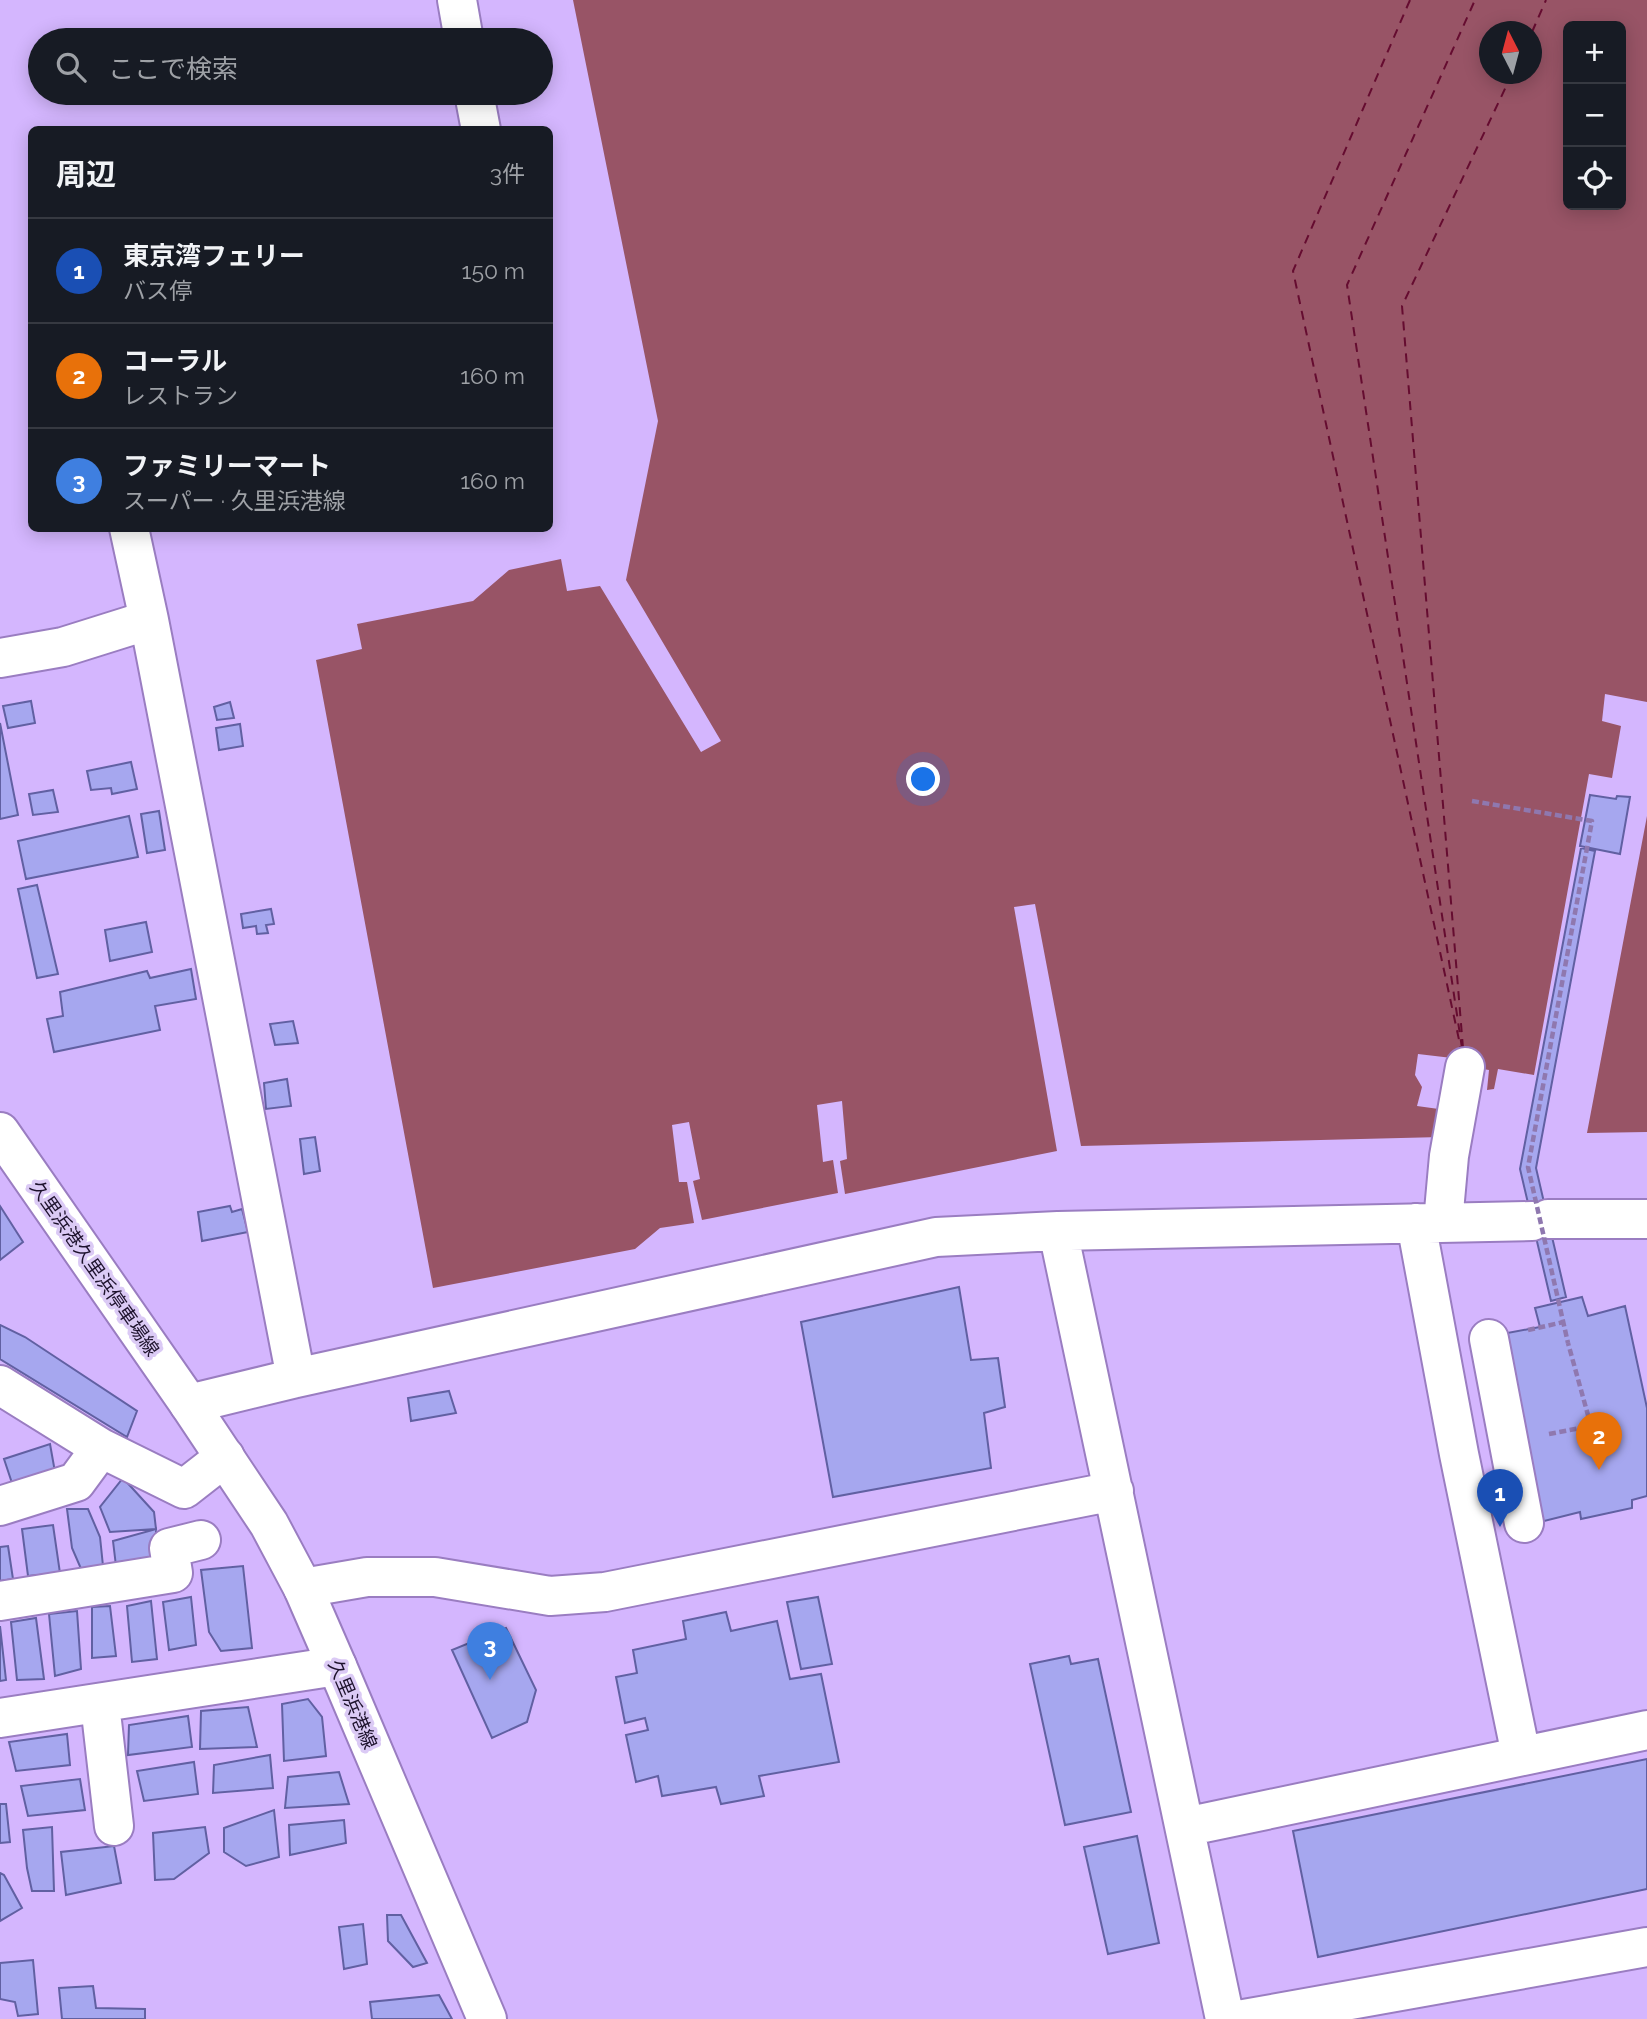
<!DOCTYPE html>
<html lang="ja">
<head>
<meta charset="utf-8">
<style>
	body { margin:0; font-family:Raleway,"Noto Sans JP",sans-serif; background:#242831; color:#f1f3f6 }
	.controls { position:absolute; right:21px; top:21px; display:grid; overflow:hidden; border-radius:10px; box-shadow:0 4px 18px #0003 }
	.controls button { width:63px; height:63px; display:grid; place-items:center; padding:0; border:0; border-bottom:2px solid #363941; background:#171b24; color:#f1f3f6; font:35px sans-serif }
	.compass { position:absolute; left:1479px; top:21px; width:63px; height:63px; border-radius:50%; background:#171b24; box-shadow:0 4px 18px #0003; rotate:354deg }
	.you { position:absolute; left:924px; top:780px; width:24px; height:24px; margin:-18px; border:5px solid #fff; border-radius:50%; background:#1a73e8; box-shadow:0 0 0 10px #1a73e833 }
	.badge { display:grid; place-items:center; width:46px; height:46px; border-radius:50%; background:#1a73e8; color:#fff; font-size:23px; font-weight:700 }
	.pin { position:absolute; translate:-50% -58px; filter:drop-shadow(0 2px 4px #0008) }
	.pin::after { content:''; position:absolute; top:37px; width:24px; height:21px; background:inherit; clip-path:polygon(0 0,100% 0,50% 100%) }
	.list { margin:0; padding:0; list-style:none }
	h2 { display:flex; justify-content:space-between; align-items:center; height:91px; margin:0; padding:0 28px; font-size:30px }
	h2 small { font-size:23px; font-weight:400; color:#9ea1a6 }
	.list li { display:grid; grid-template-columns:46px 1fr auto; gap:21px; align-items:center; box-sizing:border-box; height:105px; padding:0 28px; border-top:2px solid #363941 }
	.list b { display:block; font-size:26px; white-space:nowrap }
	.list p { margin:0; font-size:23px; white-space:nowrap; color:#9ea1a6 }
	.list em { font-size:23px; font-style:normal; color:#9ea1a6 }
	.icon { flex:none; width:38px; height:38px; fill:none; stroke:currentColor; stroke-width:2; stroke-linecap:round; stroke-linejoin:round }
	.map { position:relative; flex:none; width:1647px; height:2019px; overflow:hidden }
	.search { position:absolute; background:#171b24; box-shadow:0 4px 18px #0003; left:28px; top:28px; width:525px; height:77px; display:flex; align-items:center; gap:18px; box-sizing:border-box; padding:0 24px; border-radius:38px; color:#9ea1a6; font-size:26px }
	.panel { position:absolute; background:#171b24; box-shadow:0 4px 18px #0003; left:28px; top:126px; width:525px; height:406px; border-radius:10px }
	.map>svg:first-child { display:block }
	.water { fill:#985466; fill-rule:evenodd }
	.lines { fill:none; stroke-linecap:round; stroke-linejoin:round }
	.ferry { stroke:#650c30; stroke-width:2; stroke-dasharray:9 7; stroke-linecap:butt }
	.building { fill:#a6a7ef; stroke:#6160a2; stroke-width:2 }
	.minor-casing { stroke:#9a7dc1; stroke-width:42 }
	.major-casing { stroke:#9a7dc1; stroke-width:42 }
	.path { stroke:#8f78af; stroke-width:4.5; stroke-dasharray:7 3.5; stroke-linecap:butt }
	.minor { stroke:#fff; stroke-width:38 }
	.major { stroke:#fff; stroke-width:38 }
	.path-bridge { stroke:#8f78af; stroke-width:4.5; stroke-dasharray:7 3.5; stroke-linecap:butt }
	.labels { text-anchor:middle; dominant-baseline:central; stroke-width:7; stroke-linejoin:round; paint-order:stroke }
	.street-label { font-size:19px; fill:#1d122c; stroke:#dbcaf5 }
</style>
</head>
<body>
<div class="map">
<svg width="1647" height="2019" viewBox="0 0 1647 2019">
	<rect width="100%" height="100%" fill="#d4b6fe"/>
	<path class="water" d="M573,0H1647V702L1605,694L1602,721L1621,726L1612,778L1589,774L1534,1075L1498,1069L1494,1089L1487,1090L1489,1070L1458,1065L1452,1058L1418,1054L1415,1075L1422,1087L1417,1106L1446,1110L1441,1137L1081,1146L1035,904L1014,907L1057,1151L845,1194L840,1161L847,1159L842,1101L817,1105L823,1162L833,1160L838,1193L702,1220L693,1181L700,1179L689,1122L672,1125L679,1182H687L694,1223L660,1228L635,1249L433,1288L316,660L362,649L357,624L473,601L509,570L561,559L567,591L600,586L701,752L721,741L626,580L658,421ZM1568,26H1621V205H1568ZM1490,32H1532V74H1490Z
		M1647,816V1132L1587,1133Z"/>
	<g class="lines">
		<path class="ferry" d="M1410,0L1293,271L1461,1049
			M1532,32L1546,0
			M1462,1048L1347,285L1475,0
			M1463,1048L1402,306L1512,74"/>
	</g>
	<path class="building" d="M31,701L35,723L8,728L3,706Z
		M230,702L234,718L217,720L214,707Z
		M0,723L18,815L0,819Z
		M240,724L243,746L219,750L216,728Z
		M131,762L137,789L112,794L111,788L91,790L87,771Z
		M53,790L58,812L33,815L29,794Z
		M1590,795L1616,799L1617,796L1630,797L1620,854L1580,846Z
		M159,811L165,850L147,853L141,814Z
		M129,816L138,857L26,879L18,841Z
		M1581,848L1595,851L1536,1168L1566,1297L1551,1301L1520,1169Z
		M37,885L58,974L37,978L18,889Z
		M271,909L274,924L266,925L268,933L257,934L256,926L243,928L241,914Z
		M146,922L152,952L110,961L105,930Z
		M191,969L196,999L155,1006L160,1030L54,1052L47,1019L63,1016L60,992L147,971L150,978Z
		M293,1021L298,1043L275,1045L270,1024Z
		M287,1079L291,1106L266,1109L264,1083Z
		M315,1137L320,1171L304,1174L300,1139Z
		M0,1206L23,1242L0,1260Z
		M230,1206L232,1212L242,1209L248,1232L202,1241L198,1212Z
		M959,1287L971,1360L998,1358L1005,1407L984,1413L991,1468L833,1497L801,1322Z
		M1582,1297L1588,1316L1625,1306L1647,1408V1496L1632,1500V1508L1581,1519L1580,1512L1512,1529L1470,1340L1540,1327L1535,1308Z
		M0,1325L25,1337L137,1411L127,1437L0,1359Z
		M449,1391L456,1413L411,1421L408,1398Z
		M50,1444L55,1472L12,1483L4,1459Z
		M123,1478L154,1512L156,1529L110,1532L100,1507Z
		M67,1509H88L100,1537L103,1566L82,1571L72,1548Z
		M53,1525L60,1573L28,1576L22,1529Z
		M156,1529V1561L116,1566L113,1541Z
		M8,1546L13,1579L0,1581V1547Z
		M243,1566L252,1648L221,1651L209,1632L201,1570Z
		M191,1597L196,1645L169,1650L163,1602Z
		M818,1597L832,1664L801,1669L787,1602Z
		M151,1601L157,1659L132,1662L127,1606Z
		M110,1606L116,1656L92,1658V1607Z
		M77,1611L81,1669L55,1676L49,1614Z
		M726,1612L731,1631L777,1621L790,1679L821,1674L839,1762L759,1776L764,1796L721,1804L716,1787L662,1796L658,1776L636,1782L626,1735L648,1730L645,1718L625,1723L616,1677L637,1673L633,1650L686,1639L683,1621Z
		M36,1618L44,1679L17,1680L11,1622Z
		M0,1626L6,1680L0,1681Z
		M506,1628L536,1690L527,1722L492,1738L452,1650Z
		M1069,1656L1071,1664L1098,1659L1131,1812L1065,1825L1030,1664Z
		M308,1699L322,1717L326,1756L284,1761L282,1704Z
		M248,1707L257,1747L200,1749L201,1711Z
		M188,1716L192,1747L128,1755L129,1725Z
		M67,1734L70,1765L16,1771L9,1742Z
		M270,1755L273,1788L213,1793L214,1765Z
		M1647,1759V1889L1318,1957L1293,1831Z
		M194,1762L198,1794L144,1801L137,1771Z
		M339,1772L349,1804L285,1808L288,1777Z
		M80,1779L85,1810L28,1816L21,1786Z
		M0,1804H6L10,1842L0,1843Z
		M274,1810L279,1857L246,1866L224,1852V1828Z
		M344,1820L346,1843L290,1855L289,1825Z
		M52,1827L54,1891H32L27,1868L23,1830Z
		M205,1827L209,1853L174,1879L155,1880L153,1833Z
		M1137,1836L1159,1943L1108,1954L1084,1847Z
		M114,1846L121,1883L66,1895L61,1852Z
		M0,1873L4,1875L22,1908L0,1921Z
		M387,1915H401L427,1963L413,1967L388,1941Z
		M363,1924L367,1964L344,1969L339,1927Z
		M33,1960L38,2014L18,2016L15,2002L0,1999V1963Z
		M93,1986L96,2008L145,2009V2019H62L59,1988Z
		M439,1995L452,2019H372L370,2002Z"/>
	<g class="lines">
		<defs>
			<path id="minor" d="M457,0L464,40
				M474,93L481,130
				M129,528L149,620
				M0,658L63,647L149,620L296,1378
				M1548,1219H1647
				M1443,1222L1449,1156L1465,1067
				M1416,1223L1459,1454L1521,1755
				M1058,1231L1225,2019
				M1489,1339L1524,1523
				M0,1385L101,1448L184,1489L225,1457
				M189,1404L296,1378L936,1237L1058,1231L1532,1221
				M0,1506L76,1482L101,1448
				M303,1588L367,1577H435L550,1596L605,1592L1114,1491
				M0,1601L173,1573L169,1548L201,1540
				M100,1704L114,1826
				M0,1718L337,1666
				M1185,1827L1647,1730
				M1244,2019L1647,1947"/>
			<path id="major" d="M0,1132L189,1404L269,1524L303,1588L337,1666L487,2019"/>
		</defs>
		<use href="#minor" class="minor-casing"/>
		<use href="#major" class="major-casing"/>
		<path class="path" d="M1528,1330L1564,1322
			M1549,1434L1591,1426L1568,1343"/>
		<use href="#minor" class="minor"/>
		<use href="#major" class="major"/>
		<path class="path-bridge" d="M1472,801L1592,821L1528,1167L1568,1343"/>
	</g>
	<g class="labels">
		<g class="street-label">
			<text transform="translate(95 1268) rotate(55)">久里浜港久里浜停車場線</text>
			<text transform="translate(353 1704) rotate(67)">久里浜港線</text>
		</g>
	</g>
</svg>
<div class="controls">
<button>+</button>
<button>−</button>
<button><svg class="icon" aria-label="locate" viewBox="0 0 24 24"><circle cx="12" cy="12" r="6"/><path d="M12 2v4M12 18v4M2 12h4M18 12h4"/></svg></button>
</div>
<svg class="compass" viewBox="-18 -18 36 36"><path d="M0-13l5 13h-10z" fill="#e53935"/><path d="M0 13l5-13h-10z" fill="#9ea1a6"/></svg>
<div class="you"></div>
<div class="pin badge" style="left:1500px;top:1527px;background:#1a4fb4">1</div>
<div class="pin badge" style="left:1599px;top:1470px;background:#e8710a">2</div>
<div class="pin badge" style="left:490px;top:1680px;background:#3f7fe0">3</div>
<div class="search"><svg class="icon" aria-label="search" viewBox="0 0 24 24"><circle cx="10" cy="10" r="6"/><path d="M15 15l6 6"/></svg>ここで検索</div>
<section class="panel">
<h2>周辺<small>3件</small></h2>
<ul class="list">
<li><span class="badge" style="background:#1a4fb4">1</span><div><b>東京湾フェリー</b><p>バス停</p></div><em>150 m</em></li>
<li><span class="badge" style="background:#e8710a">2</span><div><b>コーラル</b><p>レストラン</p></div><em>160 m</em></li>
<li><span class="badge" style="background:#3f7fe0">3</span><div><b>ファミリーマート</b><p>スーパー · 久里浜港線</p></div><em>160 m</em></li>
</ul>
</section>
</div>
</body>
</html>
